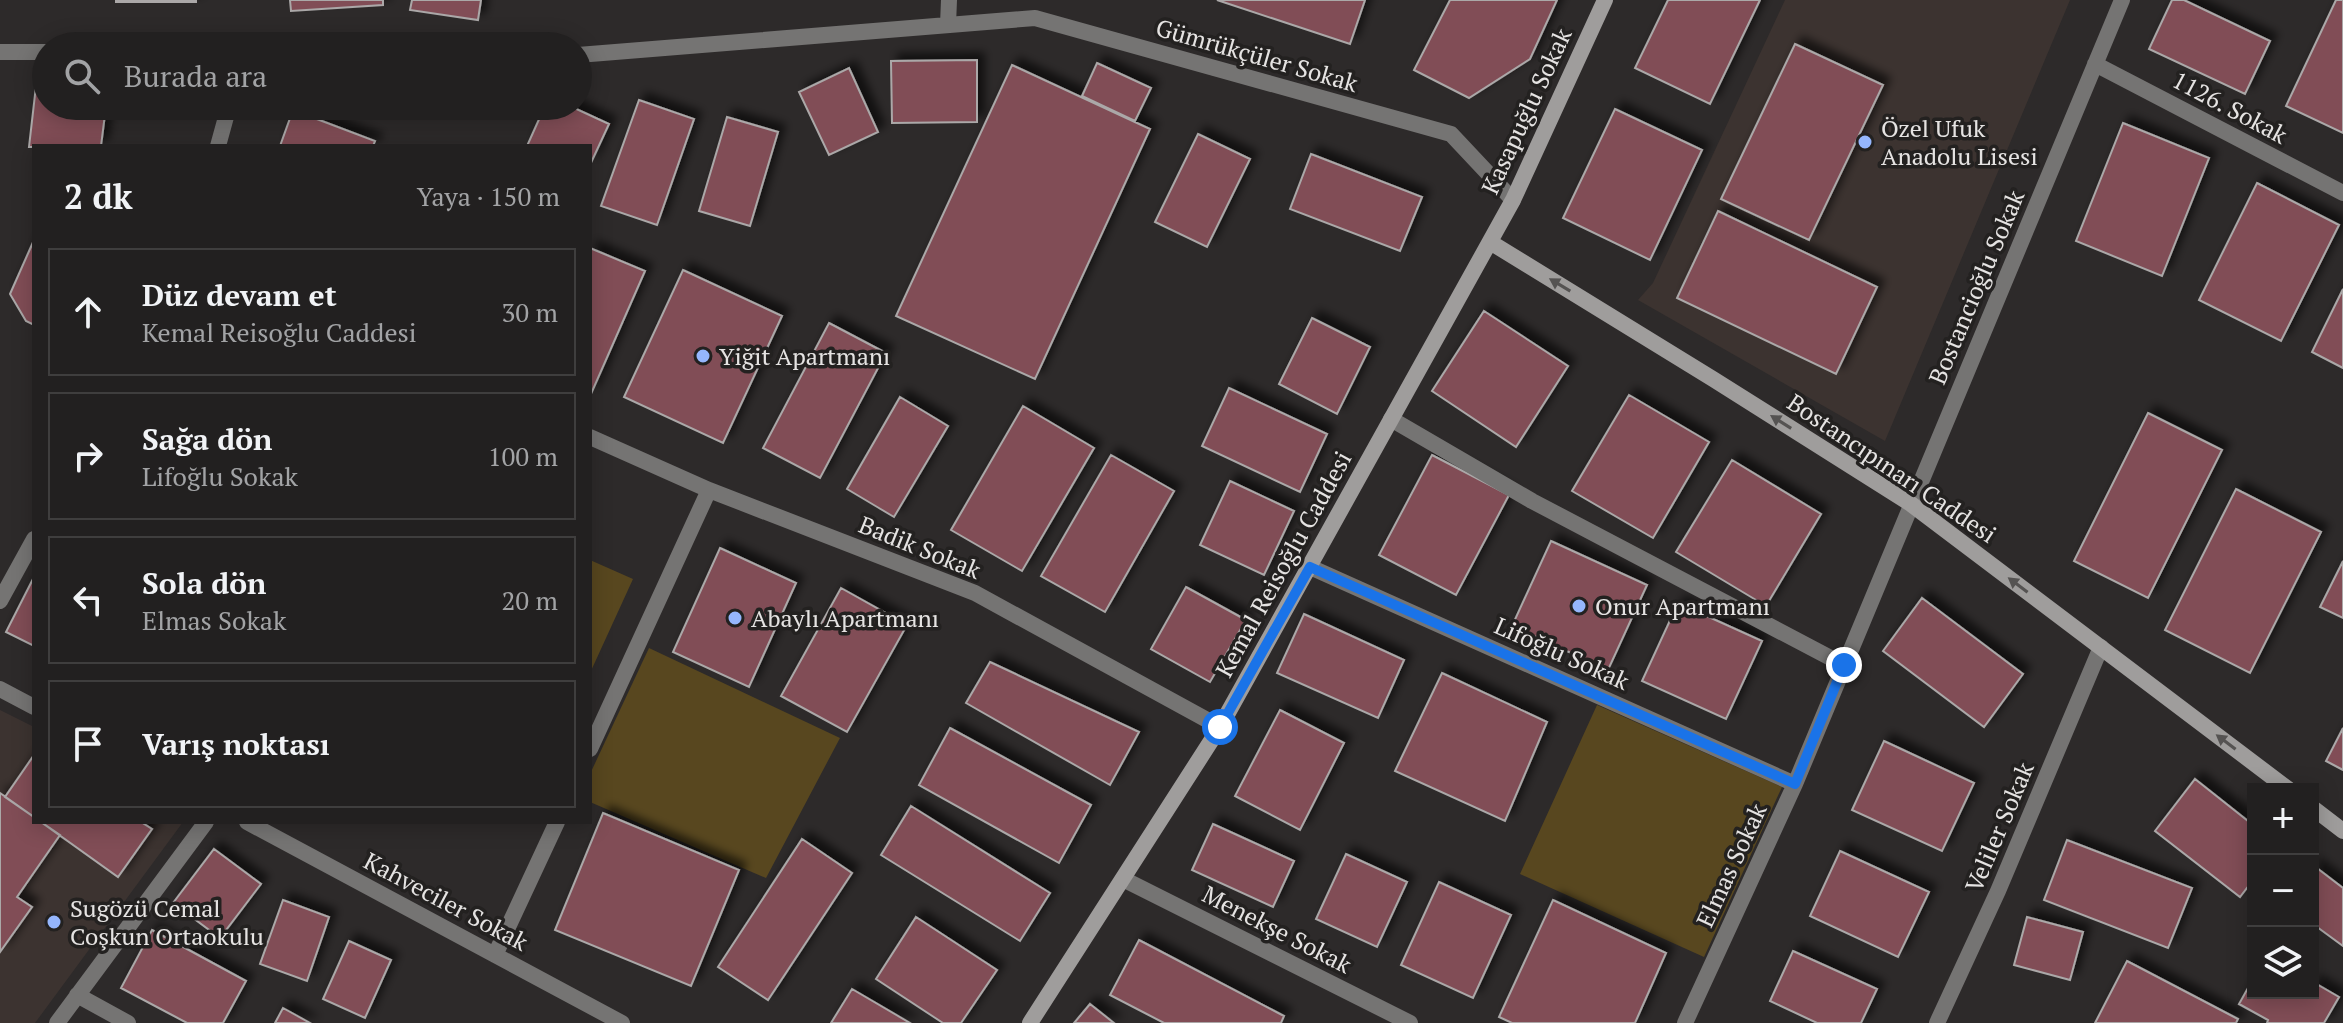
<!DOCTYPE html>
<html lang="tr">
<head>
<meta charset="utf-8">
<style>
	body { margin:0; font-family:"PT Serif",serif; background:#2a2829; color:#f1f3f6 }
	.controls { position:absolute; right:24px; bottom:24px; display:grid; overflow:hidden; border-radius:0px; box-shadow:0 4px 20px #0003 }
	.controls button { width:72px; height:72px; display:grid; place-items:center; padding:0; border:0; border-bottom:2px solid #3f3e3e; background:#222020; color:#f1f3f6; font:40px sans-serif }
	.stop { position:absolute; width:24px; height:24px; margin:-18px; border:6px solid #1a73e8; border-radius:50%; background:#fff }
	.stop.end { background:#1a73e8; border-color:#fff; box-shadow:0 2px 8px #0008 }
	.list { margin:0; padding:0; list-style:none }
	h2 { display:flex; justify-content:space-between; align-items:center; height:104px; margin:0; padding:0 32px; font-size:34px }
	h2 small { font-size:26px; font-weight:400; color:#a2a3a5 }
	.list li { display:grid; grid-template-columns:52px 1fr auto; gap:24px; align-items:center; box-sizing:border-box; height:128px; margin:0 16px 16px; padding:0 16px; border:2px solid #3f3e3e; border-radius:0px }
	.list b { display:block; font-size:30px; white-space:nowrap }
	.list p { margin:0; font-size:26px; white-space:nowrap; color:#a2a3a5 }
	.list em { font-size:26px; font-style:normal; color:#a2a3a5 }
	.icon { flex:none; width:44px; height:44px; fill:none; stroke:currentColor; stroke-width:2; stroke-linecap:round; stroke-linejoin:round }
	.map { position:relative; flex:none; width:2343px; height:1023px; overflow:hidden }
	.search { position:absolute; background:#222020; box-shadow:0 4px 20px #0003; left:32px; top:32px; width:560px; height:88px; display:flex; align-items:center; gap:20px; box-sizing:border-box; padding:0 28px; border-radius:44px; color:#a2a3a5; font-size:30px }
	.panel { position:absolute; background:#222020; box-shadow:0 4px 20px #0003; left:32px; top:144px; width:560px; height:680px; border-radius:0px }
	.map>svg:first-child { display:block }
	.built { fill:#3c3330 }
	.green { fill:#58471f }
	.building { fill:#814e57; stroke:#aba8a8; stroke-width:2; filter:url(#shadow) }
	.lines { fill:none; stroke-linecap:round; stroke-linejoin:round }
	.street { stroke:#757473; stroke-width:16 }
	.secondary { stroke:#9f9d9c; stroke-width:16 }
	.oneway { fill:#555352 }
	.route { stroke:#1a73e8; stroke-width:10 }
	.poi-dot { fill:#95b6fd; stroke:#232120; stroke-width:3 }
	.labels { text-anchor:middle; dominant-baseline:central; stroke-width:7; stroke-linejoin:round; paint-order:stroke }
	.street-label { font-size:24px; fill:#e5e3e2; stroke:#232120 }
	.poi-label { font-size:24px; fill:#e5e3e2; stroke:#232120; text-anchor:start }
</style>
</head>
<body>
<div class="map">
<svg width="2343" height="1023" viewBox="0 0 2343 1023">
	<defs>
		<filter id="shadow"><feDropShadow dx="7" dy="-7" stdDeviation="4" flood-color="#0009"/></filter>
	</defs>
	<rect width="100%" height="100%" fill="#2d2a2a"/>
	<path class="built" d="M1785,0H2070L1885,441L1638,300L1653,283Z
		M0,710L34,727V822H183L35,1023H0Z"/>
	<path class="green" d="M590,560L633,579L590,673Z
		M649,648L840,738L766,878L590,802V774Z
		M1597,705L1782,787L1704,957L1520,874Z"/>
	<path class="building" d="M116,0H196V2H116Z
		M290,0H383V5L291,11Z
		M412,0H481L478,20L410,10Z
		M1217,0H1365L1350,44Z
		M1450,0H1557L1530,59L1469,98L1414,70Z
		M1668,0H1760L1710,104L1635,68Z
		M2172,0H2184L2270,41L2245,94L2149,49Z
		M2336,0H2343V133L2286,106Z
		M1795,44L1883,85L1809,240L1721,199Z
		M977,60V122L892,123L891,61Z
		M1097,63L1151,88L1135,121L1082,96Z
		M1012,65L1150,129L1035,379L896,316Z
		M849,68L878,132L829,155L799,92Z
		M36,86L46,87V106H106L101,146L29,147Z
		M639,100L694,119L657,225L601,206Z
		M545,106H570L609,124L590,165V146H527Z
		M1615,109L1702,150L1650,260L1563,218Z
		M293,110L375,141L373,146H280Z
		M727,117L778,132L750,226L699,211Z
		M2123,123L2209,158L2162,276L2076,241Z
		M1198,134L1250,159L1207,247L1155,222Z
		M1311,154L1422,197L1400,251L1290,209Z
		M2257,183L2339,225L2281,341L2199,300Z
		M1718,211L1877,287L1836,374L1677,298Z
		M34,240V325L26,321L10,294Z
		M590,248L645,271L591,394H590Z
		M683,270L782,316L723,443L624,397Z
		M2343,289V368L2312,352Z
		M1484,311L1568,366L1516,447L1432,391Z
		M1312,318L1370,347L1337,414L1279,384Z
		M829,323L886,353L820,478L763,448Z
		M1229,388L1327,434L1300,492L1202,446Z
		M1629,395L1709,442L1653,538L1572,491Z
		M900,397L948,426L894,517L847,489Z
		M1023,406L1094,448L1022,571L951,530Z
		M2148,413L2222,450L2148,598L2074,561Z
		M1111,455L1174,491L1105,612L1041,576Z
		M1432,455L1509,495L1456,595L1379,555Z
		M1732,460L1821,514L1766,606L1676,552Z
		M1230,481L1294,511L1264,575L1200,545Z
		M2236,489L2321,532L2250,673L2165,630Z
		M1551,541L1647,585L1608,670L1512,626Z
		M720,548L796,583L749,687L673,652Z
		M2343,561V618L2320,607Z
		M34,577V646L6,632Z
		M1186,587L1246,620L1210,682L1151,649Z
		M841,588L907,625L847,732L781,696Z
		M1922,598L2023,674L1984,727L1883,651Z
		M1678,603L1762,641L1726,719L1642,681Z
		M1304,614L1404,660L1378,718L1277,673Z
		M990,662L1139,732L1110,785L966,703Z
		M1442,673L1547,722L1505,821L1395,771Z
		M1280,710L1344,743L1300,830L1235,796Z
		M950,728L1091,805L1059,863L919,785Z
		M2343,728V770L2326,761Z
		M1884,741L1974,783L1942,851L1852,810Z
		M34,755V817L5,797Z
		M2195,779L2253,825V880L2240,897L2155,831Z
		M0,793L34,817V822H41L60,835L17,897L32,907L0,952Z
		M911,806L1050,893L1020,941L881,855Z
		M603,813L739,870L691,986L555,930Z
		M41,822H141L152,829L118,877Z
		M1213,824L1294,861L1273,907L1192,870Z
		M802,839L852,873L768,1000L718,967Z
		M2067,840L2192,888L2168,948L2044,900Z
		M214,849L261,884L220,938L173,903Z
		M1840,851L1929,892L1898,957L1810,916Z
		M1346,854L1407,882L1377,947L1316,919Z
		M2313,865L2343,888V946L2313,924Z
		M1439,882L1511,915L1473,998L1401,965Z
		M283,900L329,917L307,981L260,964Z
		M1553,900L1666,953L1635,1023H1512L1499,1017Z
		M916,917L997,970L961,1023H943L876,979Z
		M2027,917L2083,932L2070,980L2014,965Z
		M152,930L246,981L223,1023H187L121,988Z
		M1139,940L1284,1016L1281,1023H1164L1110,995Z
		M349,941L391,960L365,1018L323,999Z
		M1793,951L1877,989L1861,1023H1817L1770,1001Z
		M2127,961L2238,1019L2236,1023H2095Z
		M2253,979V993H2313V982L2339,997L2324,1023H2267L2268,1020L2239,1004Z
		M852,989L910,1023H831Z
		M1090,1004L1114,1023H1074Z
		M283,1008L310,1023H275Z"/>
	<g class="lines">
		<path class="street" d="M948,25L949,0
			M0,52H46
			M578,55L1035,18L1451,134L1513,200
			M2095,64L2343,193
			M218,146L229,106
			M1391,419L1532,501L1844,665
			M590,437L709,490L975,593L1220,727
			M1310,567L1795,784
			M0,601L34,539
			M0,689L34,707
			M590,749L709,490
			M247,822L622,1023
			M1123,879L1410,1023
			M495,955L557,822
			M77,995L128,1023
			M57,1023L206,822
			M1685,1023L1795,784L2122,0
			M1937,1023L1998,891L2101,647"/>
		<path class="secondary" d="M1490,242L1713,379L1911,504L2288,789
			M2313,808L2343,831
			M1030,1023L1220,727L1513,200L1605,0"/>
	</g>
	<defs><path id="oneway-solid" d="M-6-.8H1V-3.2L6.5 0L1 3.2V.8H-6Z" transform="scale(2)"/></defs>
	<g class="oneway">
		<use href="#oneway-solid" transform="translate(1560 285) rotate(-149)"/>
		<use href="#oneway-solid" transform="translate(1781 422) rotate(-148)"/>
		<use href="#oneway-solid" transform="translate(2018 585) rotate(-143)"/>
		<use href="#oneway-solid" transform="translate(2226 742) rotate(-143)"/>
	</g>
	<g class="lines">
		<path class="route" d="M1220,727L1310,567L1795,784L1844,665"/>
	</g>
	<g class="poi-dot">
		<circle cx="1865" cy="142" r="8"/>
		<circle cx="703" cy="356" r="8"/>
		<circle cx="1579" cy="606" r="8"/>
		<circle cx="735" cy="618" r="8"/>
		<circle cx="54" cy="922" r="8"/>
	</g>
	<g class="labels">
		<g class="street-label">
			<text transform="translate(1257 55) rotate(16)">Gümrükçüler Sokak</text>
			<text transform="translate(2230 107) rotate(28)">1126. Sokak</text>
			<text transform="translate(1526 111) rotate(-65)">Kasapuğlu Sokak</text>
			<text transform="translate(1976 287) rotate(-67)">Bostancioğlu Sokak</text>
			<text transform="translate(1892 468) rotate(34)">Bostancıpınarı Caddesi</text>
			<text transform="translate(920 547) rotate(22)">Badik Sokak</text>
			<text transform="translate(1283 564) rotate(-61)">Kemal Reisoğlu Caddesi</text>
			<text transform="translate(1562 653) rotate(24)">Lifoğlu Sokak</text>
			<text transform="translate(1999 827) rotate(-67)">Veliler Sokak</text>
			<text transform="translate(1731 865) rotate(-65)">Elmas Sokak</text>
			<text transform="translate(446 901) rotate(28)">Kahveciler Sokak</text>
			<text transform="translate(1277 929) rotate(27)">Menekşe Sokak</text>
		</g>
		<g class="poi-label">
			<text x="1881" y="128">Özel Ufuk<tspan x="1881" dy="28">Anadolu Lisesi</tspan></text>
			<text x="719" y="356">Yiğit Apartmanı</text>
			<text x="1595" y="606">Onur Apartmanı</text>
			<text x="751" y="618">Abaylı Apartmanı</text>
			<text x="70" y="908">Sugözü Cemal<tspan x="70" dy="28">Coşkun Ortaokulu</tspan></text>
		</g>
	</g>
</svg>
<div class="controls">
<button>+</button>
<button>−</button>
<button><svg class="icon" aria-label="layers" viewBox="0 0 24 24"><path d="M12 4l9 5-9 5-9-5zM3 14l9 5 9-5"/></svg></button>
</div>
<div class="stop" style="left:1220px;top:727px"></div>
<div class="stop end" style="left:1844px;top:665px"></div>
<div class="search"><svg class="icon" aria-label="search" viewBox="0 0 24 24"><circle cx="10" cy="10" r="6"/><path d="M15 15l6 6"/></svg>Burada ara</div>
<section class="panel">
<h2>2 dk<small>Yaya · 150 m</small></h2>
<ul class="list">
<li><svg class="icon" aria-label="ahead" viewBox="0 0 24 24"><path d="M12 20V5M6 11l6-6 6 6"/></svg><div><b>Düz devam et</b><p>Kemal Reisoğlu Caddesi</p></div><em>30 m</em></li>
<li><svg class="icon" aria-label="right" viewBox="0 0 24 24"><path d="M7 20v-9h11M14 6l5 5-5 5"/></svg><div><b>Sağa dön</b><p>Lifoğlu Sokak</p></div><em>100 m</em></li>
<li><svg class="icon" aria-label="left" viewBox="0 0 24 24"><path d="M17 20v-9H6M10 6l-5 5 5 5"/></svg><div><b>Sola dön</b><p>Elmas Sokak</p></div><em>20 m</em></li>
<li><svg class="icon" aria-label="arrive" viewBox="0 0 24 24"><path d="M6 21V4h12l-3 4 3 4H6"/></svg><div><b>Varış noktası</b></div></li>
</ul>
</section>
</div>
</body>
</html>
